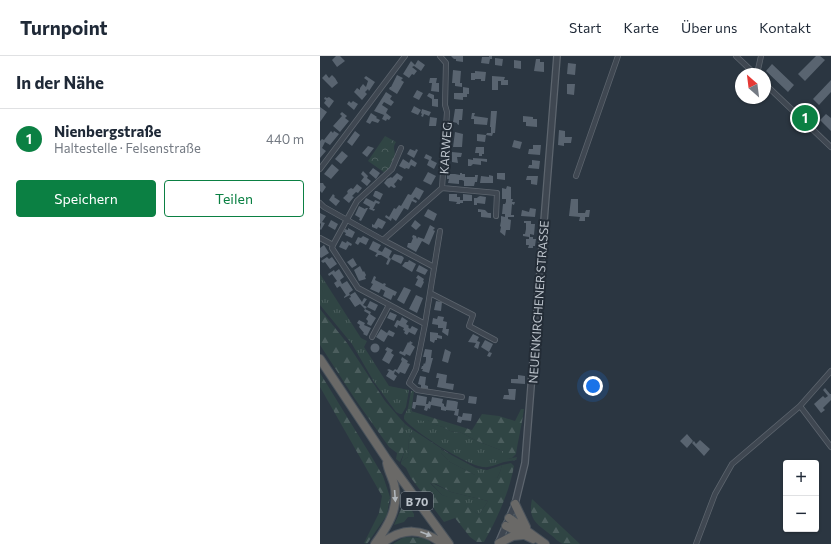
<!DOCTYPE html>
<html lang="de">
<head>
<meta charset="utf-8">
<style>
	body { margin:0; font-family:Commissioner,sans-serif; background:#f6f6f7; color:#1f2937 }
	.controls { position:absolute; right:12px; bottom:12px; display:grid; overflow:hidden; border-radius:4px; box-shadow:0 1px 3px #0004 }
	.controls button { width:36px; height:36px; display:grid; place-items:center; padding:0; border:0; border-bottom:1px solid #e0e1e3; background:#fff; color:#1f2937; font:20px sans-serif }
	.compass { position:absolute; left:415px; top:12px; width:36px; height:36px; border-radius:50%; background:#fff; box-shadow:0 1px 3px #0004; rotate:332deg }
	.you { position:absolute; left:273px; top:330px; width:14px; height:14px; margin:-10px; border:3px solid #fff; border-radius:50%; background:#1a73e8; box-shadow:0 0 0 6px #1a73e833 }
	.badge { display:grid; place-items:center; width:26px; height:26px; border-radius:50%; background:#0b8043; color:#fff; font-size:13px; font-weight:700 }
	.pin { position:absolute; translate:-50% -50%; border:2px solid #fff; box-shadow:0 1px 4px #0006 }
	.list { margin:0; padding:0; list-style:none }
	h2 { display:flex; justify-content:space-between; align-items:center; height:52px; margin:0; padding:0 16px; font-size:17px }
	h2 small { font-size:13px; font-weight:400; color:#747a83 }
	.list li { display:grid; grid-template-columns:26px 1fr auto; gap:12px; align-items:center; box-sizing:border-box; height:60px; padding:0 16px; border-top:1px solid #e0e1e3 }
	.list b { display:block; font-size:15px; white-space:nowrap }
	.list p { margin:0; font-size:13px; white-space:nowrap; color:#747a83 }
	.list em { font-size:13px; font-style:normal; color:#747a83 }
	.actions { display:flex; gap:8px; padding:12px 16px }
	.actions a { flex:1; padding:9px 0; border:1px solid #0b8043; border-radius:4px; text-align:center; font-size:14px; color:#0b8043 }
	.actions .main { background:#0b8043; color:#fff }
	.map { position:relative; flex:none; width:511px; height:488px; overflow:hidden }
	header { display:flex; align-items:center; gap:24px; box-sizing:border-box; height:56px; padding:0 20px; background:#fff; border-bottom:1px solid #e0e1e3 }
	header strong { font-size:19px }
	nav { display:flex; gap:22px; margin-inline-start:auto; font-size:14px }
	main { display:flex }
	aside { flex:1; background:#fff }
	.map>svg:first-child { display:block }
	.grass { fill:url(#grass-tufts) }
	.forest { fill:url(#forest-firs); fill-rule:evenodd }
	.park { fill:url(#park-crowns) }
	.building { fill:#596470 }
	.lines { fill:none; stroke-linecap:round; stroke-linejoin:round }
	.minor-casing { stroke:#5d656e; stroke-width:6 }
	.tertiary-casing { stroke:#5d656e; stroke-width:8 }
	.trunk-casing { stroke:#49525b; stroke-width:10 }
	.minor { stroke:#3f4751; stroke-width:4.5 }
	.tertiary { stroke:#3f4751; stroke-width:5.5 }
	.trunk { stroke:#6a6967; stroke-width:8 }
	.oneway { fill:#b0b6bc }
	.labels { text-anchor:middle; dominant-baseline:central; stroke-width:4; stroke-linejoin:round; paint-order:stroke }
	.shield { fill:#232c36; stroke:#8e969e; stroke-width:1 }
	.shield-label { font-size:11px; font-weight:bold; fill:#bcc3cb }
	.street-label { font-size:12px; fill:#bcc3cb; stroke:#232c36 }
</style>
</head>
<body>
<header>
<strong>Turnpoint</strong>
<nav><a>Start</a><a>Karte</a><a>Über uns</a><a>Kontakt</a></nav>
</header>
<main>
<aside>
<h2>In der Nähe<small></small></h2>
<ul class="list">
<li><span class="badge">1</span><div><b>Nienbergstraße</b><p>Haltestelle · Felsenstraße</p></div><em>440 m</em></li>
</ul>
<div class="actions"><a class="main">Speichern</a><a>Teilen</a></div>
</aside>
<div class="map">
<svg width="511" height="488" viewBox="0 0 511 488">
	<defs>
		<pattern id="grass-tufts" width="24" height="20" patternUnits="userSpaceOnUse"><rect width="24" height="20" fill="#304544"/><path d="M3 7l-1-3M5 7V3M7 7l1-3M15 17l-1-3M17 17v-4M19 17l1-3" fill="none" stroke="#4c5e5e"/></pattern>
		<pattern id="forest-firs" width="22" height="20" patternUnits="userSpaceOnUse"><rect width="22" height="20" fill="#304544"/><path d="M5 1l3.5 6h-7zM16 11l3.5 6h-7z" fill="#4c5e5e"/></pattern>
		<pattern id="park-crowns" width="20" height="18" patternUnits="userSpaceOnUse"><rect width="20" height="18" fill="#304544"/><path d="M2 6a3 3 0 1 1 6 0M12 15a3 3 0 1 1 6 0" fill="none" stroke="#4c5e5e"/></pattern>
	</defs>
	<rect width="100%" height="100%" fill="#2b3641"/>
	<path class="grass" d="M0,218L41,282L47,285L44,291L69,330L89,334L86,351L82,358H80L76,356L54,326L32,288L0,249Z
		M91,335H94L91,357L108,364L112,368L123,371L130,375L142,377L157,385L183,395L188,403L197,401L196,404C192,405 188,405 184,406C177,408 170,412 163,411C146,409 94,376 84,363V360L88,352Z
		M85,368L93,374L89,381L88,401L81,406L84,397L81,388L82,379Z
		M120,393L156,412L167,414L182,409L180,416L177,422L155,419L130,406L121,397Z
		M110,426L131,436L168,445L159,459L139,445L122,439Z"/>
	<path class="forest" d="M0,253L27,287L65,345L85,368C82,379 81,386 84,397L80,406L76,403L77,397L69,391L35,343L0,289Z
		M0,317L53,403L63,420L70,441L67,459L47,488L44,487L59,457L62,440L0,331Z
		M201,353H204C202,369 198,383 196,398L192,402L188,403L183,400V395L157,385L142,377L130,375L123,371L111,368L108,364C102,367 95,363 91,357V355L152,374L162,358L179,360L195,365Z
		M93,374L136,402L121,393V397L130,406L155,419L169,418L177,422L180,416L182,409L191,407L194,410C189,437 177,463 164,486H157L150,481L135,462L124,466L91,422L86,412L81,408V406L88,401L89,381ZM110,427L116,428L131,436L168,445L159,459L139,444L122,439Z
		M84,442L94,458V461H88L84,466L74,469L82,451L83,443Z
		M212,443L260,488C255,488 248,488 244,488C239,487 234,481 231,479C215,467 208,463 212,443Z
		M84,481L108,482L111,488H73Z"/>
	<path class="park" d="M65,80L76,86C72,92 75,93 75,99C75,106 69,113 65,117L48,105Z"/>
	<path class="building" d="M16,0H20L25,5L17,11L12,4Z
		M131,0H143V6L136,5V3H134Z
		M169,0H172V3H170L169,8L161,7L162,1H169Z
		M496,0H500L505,4L485,25L478,18Z
		M175,2L183,3L182,10L175,9Z
		M216,3H220V6H224V16L214,15Z
		M98,4L105,9L101,15L94,10L92,11L97,15L94,19L92,18L89,22L83,18L91,5L95,9Z
		M194,4L201,5V13L194,12Z
		M248,7L256,8L255,19L247,18Z
		M452,8L474,29L468,36L446,15Z
		M133,14L141,15L140,27H142V31L135,30V27H132Z
		M155,15L166,16L165,25H161V23H155V24H151V17H155Z
		M6,18L9,22L12,19L15,22L18,27L12,32L2,22Z
		M77,19L83,22L81,24L84,26L77,38L69,33L70,31H71Z
		M46,20L55,26L49,35L48,33L45,36L47,38L42,44L34,36L37,32L40,34V32L43,28L46,31L48,25L44,22Z
		M172,20L185,21L184,24H188V29H181V25H178V34H172Z
		M110,22H117L116,27H119V36L111,35L112,27H109Z
		M511,24V36L499,49L493,43Z
		M247,28H255L254,39L247,38Z
		M143,31L149,32V38H147V41H143V44L134,43V37H143Z
		M97,34L103,37L99,44L93,41Z
		M66,36L72,40L70,43L74,46L71,50L64,46L62,49L68,53L66,57L71,61L69,64L67,63L66,65L62,63L64,59L54,55Z
		M109,37L114,39V43H118V51L112,50V43L107,40Z
		M5,41L7,42L9,41L14,45L9,52L4,47L6,44L4,43Z
		M29,45L31,47L33,45L38,48L34,54L27,48Z
		M94,50L101,54L98,59L91,56Z
		M0,51L7,56L0,66Z
		M102,53L111,56L109,60L104,58L103,61L101,60L102,58L101,57Z
		M135,53H143L142,64H139V69L137,68V67L133,66Z
		M171,55H177L175,77H173L172,80L166,79L167,77H171V71H170Z
		M22,56L27,60L25,62L29,65L20,76L13,70L22,60L20,58Z
		M51,57L57,61L56,62L60,64L58,67L52,65L50,68L46,66Z
		M152,57H155L154,60L168,62L167,69L154,68V63H151Z
		M506,58L511,62V75L500,64Z
		M203,60L213,61V63H217V71L206,70V66H203Z
		M110,61L117,62L116,70H109Z
		M239,74L245,75V81H252L251,87H244V90L238,89Z
		M11,75L13,77L14,75L19,78L10,89L5,86L2,92L6,95L0,102V85L2,83L4,84Z
		M35,75L40,79L32,90L27,86Z
		M135,76L143,78L142,91H133Z
		M157,78L166,79L165,86L157,85Z
		M194,84L202,86L200,93L192,91Z
		M213,89H221L220,99L208,98L209,93H213Z
		M48,90L54,92L47,101L42,97Z
		M156,91H164V98H162V100H159V97H155Z
		M90,93L95,95L96,93L98,94L94,102L87,98Z
		M22,95L28,100L21,108L15,103Z
		M132,96L142,97L141,101H137L138,107L132,106Z
		M106,98L112,101L111,104L117,107L114,113L107,109L109,104L104,102Z
		M153,102L167,103V106L161,105V109L153,108L151,110H148V103L153,104Z
		M83,103L89,107L91,103L97,107L95,111L91,109L89,113L86,112L85,113L79,110Z
		M212,104L220,105L219,113L208,112L209,109H212Z
		M12,108L19,114L11,123L4,118Z
		M53,112L60,117L56,123L49,117Z
		M43,115L48,120L47,122L51,125L47,130L41,125L44,121L41,118Z
		M108,116L116,120L111,129L103,125Z
		M127,116H130L129,118H135L140,119V117H142V118H145V121H155V119H158L157,126H155L154,130H144V125L142,124H139V128L128,127L129,123H127Z
		M77,117L83,121L81,125L78,123L76,126L74,128L76,131L74,132L71,130L69,132L64,127L67,123L71,121L72,122Z
		M177,117H185V124L177,123Z
		M169,119L173,120V127H160L161,120L169,121Z
		M207,120H218L217,129L211,128V124H206Z
		M0,127H3L4,129L6,131L2,137L0,135Z
		M37,128L42,132L38,137L36,136L32,140L34,141L29,147L23,142L28,137L27,136L28,134L31,132L33,133Z
		M187,130L191,131V143H193L192,146H195L194,149L192,148L191,159H194V161H188V163L191,164L190,174H186L185,180L180,176L181,171L180,170L181,165V160L185,161V158H182L183,148H185L186,146V143H182V132L186,133Z
		M96,131L104,135L99,144L95,141L93,143L97,145L96,147L92,145L88,154L84,152L76,165L72,162L71,165L65,161L66,159L69,161L74,152L76,153L79,149L81,150L88,138L91,139Z
		M55,135H57L63,138L60,144L53,140Z
		M13,138L15,140L14,141L20,145L16,150L9,144Z
		M129,138H137V141H140V144H143V138L152,139V145H143V147H140V148H136L137,146L129,145Z
		M160,140L166,141L165,148L157,147V149H154V142H157L158,141Z
		M46,142L54,146L55,144L60,146L59,148L56,147L53,153H55L54,155L49,153L50,151L43,147Z
		M251,143H258V157H265L266,154H270L269,161H265V165H259L260,161L249,160Z
		M39,150L45,153L46,152H48L41,165L39,164L40,162L35,159Z
		M210,152L216,153L215,161L201,160L202,154L209,156Z
		M108,153L117,158L114,165L104,160Z
		M158,153L165,154L168,157H171V162L161,161V156H158Z
		M0,157L6,160L2,166L5,167L1,174L0,173L1,168L0,167Z
		M58,162L66,166L62,173L58,171L57,173L52,171V168L54,169Z
		M11,164L18,168L15,174L8,170Z
		M95,164L101,169L96,174L91,170Z
		M204,165H211V168H215L214,179L210,178V181H213V183H216L215,190H213V192H208L209,189H206V183H209V181L203,180V178H205L206,173V167H204Z
		M110,169L115,172L113,174L115,175L109,189L102,185L96,196L87,191L88,187H91L93,182L92,181L93,179L96,180L97,183L98,181L104,183Z
		M28,172L35,176L32,182L25,179L26,177L24,176L25,173L28,174Z
		M43,180L49,183L46,189L40,186L38,189L35,187L38,181L41,182Z
		M22,185L26,187L27,185L32,188L31,190L29,189L26,194L19,191Z
		M53,185L61,189L58,194L62,196L65,191L72,195L69,201L71,203L74,198L82,200L84,202L81,208L71,203L68,209L66,208L68,203L61,199H58L57,201L55,200L57,197L49,193Z
		M4,189L9,197L1,202L0,201V192Z
		M7,201L9,203L12,201L17,208L10,213L5,206L3,207L1,205Z
		M33,202L37,209L32,212L27,206Z
		M89,204L96,208L92,216L82,210L85,206H88Z
		M99,209L108,214L105,219L96,215Z
		M40,210L43,216L44,215L46,219L45,221L46,223L39,225L34,214Z
		M19,213L24,221L20,224L22,228L27,225L33,234L29,237L30,239L24,242V241L26,239L20,230L17,232L14,227L17,225L12,218L9,220L8,218L14,214L15,216Z
		M98,219L104,223L103,225L104,226L101,232L95,229L98,223L96,222Z
		M54,220L56,221L55,224L63,228L64,227L66,228L65,230L77,236L75,240L73,239L71,244L63,240L65,235L61,233L59,237L50,233L53,228L51,227Z
		M84,231L91,234L84,248L77,244Z
		M35,236L42,246L44,242L47,243L43,249L47,251L50,245L58,249L55,255L47,251L45,253L51,256L50,258L56,262L51,270L47,268L48,265L46,263L49,258L44,255L45,253L40,248L35,251L29,242L31,241L30,239Z
		M96,239L103,242L97,257L89,253Z
		M116,245L122,246L121,255L114,254Z
		M70,256L77,259L74,265L67,262Z
		M118,260L124,261L123,265L127,266L126,273H129L128,280L122,276L123,272H118V269L112,268L113,262L117,263Z
		M82,261L88,265L86,268L89,270L88,271L90,273L92,270L98,273L95,279L89,276L87,279L84,277L85,275L83,274L84,272L78,269L77,272L74,270L77,264L80,265Z
		M39,264L45,267L44,269L51,272L47,280L43,278L44,277L39,271L40,269L37,267Z
		M61,273L67,277L69,274L75,277L73,281L68,279L64,286L62,285L56,281Z
		M110,276L118,277V279L122,280V283L117,282V284H115L114,287L110,285Z
		M153,278L159,281L157,285L160,286L158,293L154,291L156,287L148,286Z
		M165,284L173,288L169,296L172,297L170,301L167,300L169,296L161,291Z
		M90,285L93,287L91,288L95,291L90,300L86,298L85,300L79,297L80,295L83,296L88,286L89,287Z
		M50.5 292a4.5 4.5 0 1 1 9 0a4.5 4.5 0 1 1-9 0Z
		M67,291L73,294L71,297L74,299L69,308L62,304L67,295L65,294Z
		M105,293L112,294L111,302H113L109,317L102,315L103,313H101L102,310H103L104,307L105,308L106,304V301H103Z
		M125,293L131,296L128,307L122,305Z
		M82,301L88,305L87,307L90,308L85,318L80,316L79,318L75,315L74,318L77,320L74,325L66,320L69,315L67,314L69,313L73,315L75,313L77,314L82,305L81,304Z
		M117,317L127,319L126,327L134,328L133,334L117,331L119,322H116Z
		M198,319L205,320V328L191,327V323H198Z
		M100,320L106,321L105,329L108,330V333L101,332V329L98,328Z
		M505,332L510,338H511V344L503,352L505,354L501,357L494,348L503,340L505,342L508,340L503,334Z
		M188,333H196L195,344L183,343L184,339H189Z
		M97,339L107,341L106,348H108L109,345L111,346L112,341L123,343L122,347L124,348V350L126,351L127,344L135,345L138,346L137,353H139L138,360L134,359L135,355L126,354V355L121,354V351L111,349L110,353L108,352L107,355L104,354L105,350L96,349L95,353L92,352L93,346H96Z
		M149,340L157,341L156,348L148,347Z
		M143,357L152,358L151,365L142,364L141,367L137,366L138,360L142,361Z
		M367,378L373,385L367,392L360,385Z
		M380,384L390,393L384,400L372,387L374,385L376,388Z"/>
	<g class="lines">
		<defs>
			<path id="minor" d="M120,0L126,7L125,49L127,56L122,132
				M416,0L435,18
				M437,18L441,0
				M445,28L511,91
				M81,92L72,113L37,145L13,189L12,192L38,232L105,268
				M0,113L85,0
				M256,120L298,0
				M122,132L177,137L176,160
				M0,147L4,151L63,184L122,132
				M120,175L105,268L96,313L89,327L97,334L142,341
				M0,182L13,189
				M63,184L114,211
				M110,237L153,259L149,270L175,284
				M52,281L69,249
				M480,350L511,391
				M376,488L395,438L412,408L480,350L511,315"/>
			<path id="tertiary" d="M178,488L195,448L205,407L237,0"/>
			<path id="trunk" d="M0,303L66,402L129,488
				M195,448L206,471
				M189,462L225,488
				M186,470L213,483
				M179,487L193,480L203,479
				M55,488C68,470 80,451 74,428C72,421 68,414 67,407
				M61,488C83,471 102,472 123,488"/>
		</defs>
		<use href="#minor" class="minor-casing"/>
		<use href="#tertiary" class="tertiary-casing"/>
		<use href="#trunk" class="trunk-casing"/>
		<use href="#minor" class="minor"/>
		<use href="#tertiary" class="tertiary"/>
		<use href="#trunk" class="trunk"/>
	</g>
	<defs><path id="oneway-solid" d="M-6-.8H1V-3.2L6.5 0L1 3.2V.8H-6Z"/></defs>
	<g class="oneway">
		<use href="#oneway-solid" transform="translate(75 440) rotate(86)"/>
		<use href="#oneway-solid" transform="translate(106 478) rotate(21)"/>
	</g>
	<g class="labels">
		<rect class="shield" x="81" y="436" width="32" height="18" rx="3"/>
		<g class="shield-label">
			<text x="97" y="445">B 70</text>
		</g>
		<g class="street-label">
			<text transform="translate(125 92) rotate(-86)">KARWEG</text>
			<text transform="translate(218 246) rotate(-86)">NEUENKIRCHENER STRASSE</text>
		</g>
	</g>
</svg>
<div class="controls">
<button>+</button>
<button>−</button>
</div>
<svg class="compass" viewBox="-18 -18 36 36"><path d="M0-13l5 13h-10z" fill="#e53935"/><path d="M0 13l5-13h-10z" fill="#747a83"/></svg>
<div class="you"></div>
<div class="pin badge" style="left:485px;top:62px">1</div>
</div>
</main>
</body>
</html>
